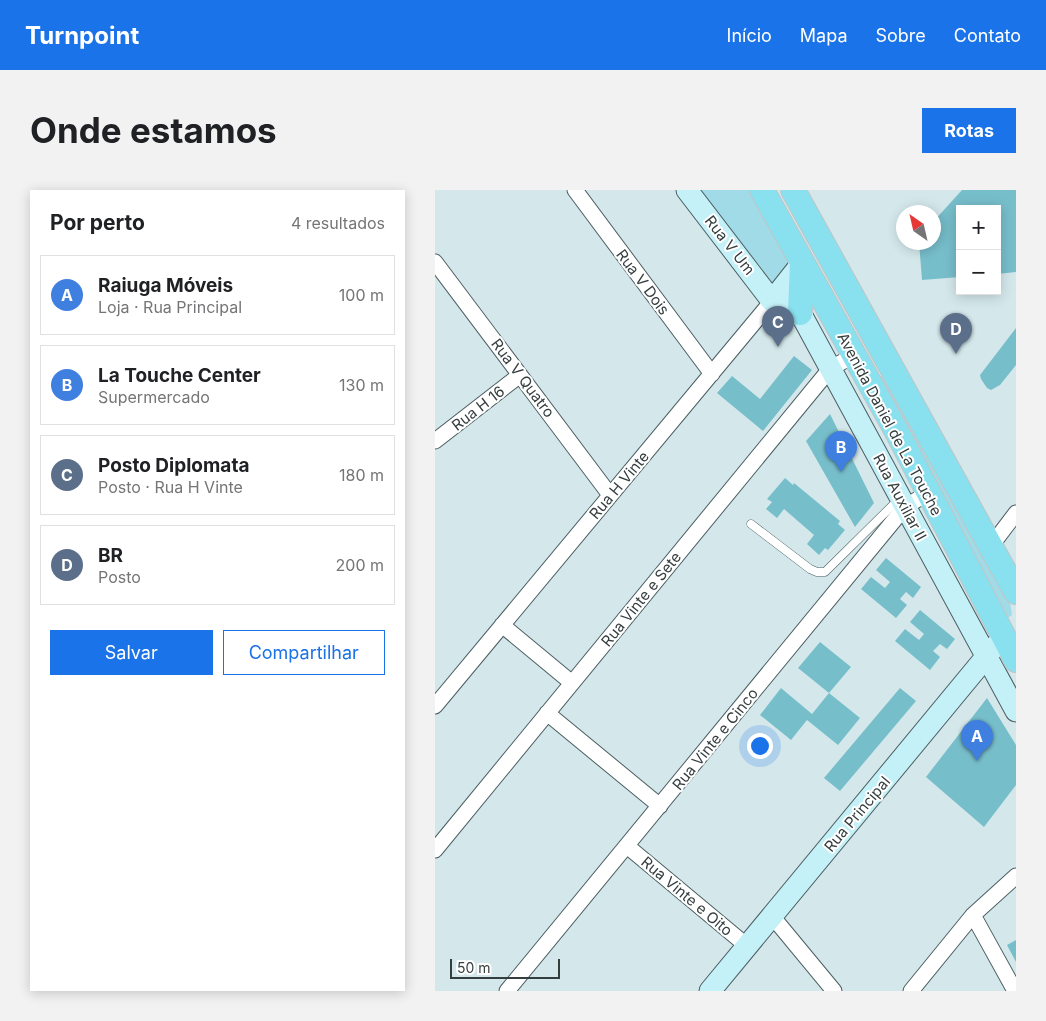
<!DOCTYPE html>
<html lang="pt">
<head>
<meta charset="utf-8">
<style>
	body { margin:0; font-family:Inter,sans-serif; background:#f2f2f2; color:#202124 }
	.controls { position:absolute; right:15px; top:15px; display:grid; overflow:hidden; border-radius:0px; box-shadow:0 2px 12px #0003 }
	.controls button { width:45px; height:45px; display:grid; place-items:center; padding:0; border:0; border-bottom:1px solid #e0e0e0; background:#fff; color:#202124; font:25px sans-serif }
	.compass { position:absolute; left:461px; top:15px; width:45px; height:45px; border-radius:50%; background:#fff; box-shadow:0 2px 12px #0003; rotate:326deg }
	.scale { position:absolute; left:15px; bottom:12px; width:110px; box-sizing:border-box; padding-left:5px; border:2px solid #353e3f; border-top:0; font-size:14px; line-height:18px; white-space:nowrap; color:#353e3f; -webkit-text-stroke:4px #fff; paint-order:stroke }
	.you { position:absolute; left:324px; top:555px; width:18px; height:18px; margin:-12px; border:4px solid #fff; border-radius:50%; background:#1a73e8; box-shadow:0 0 0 8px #1a73e833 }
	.badge { display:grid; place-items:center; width:32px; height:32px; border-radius:50%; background:#1a73e8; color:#fff; font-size:16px; font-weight:700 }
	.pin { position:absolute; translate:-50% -41px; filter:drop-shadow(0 1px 2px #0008) }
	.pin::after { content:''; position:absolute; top:26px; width:18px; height:15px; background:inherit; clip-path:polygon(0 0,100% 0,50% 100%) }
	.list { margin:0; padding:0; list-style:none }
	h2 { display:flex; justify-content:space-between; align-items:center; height:65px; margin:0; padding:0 20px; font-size:21px }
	h2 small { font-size:16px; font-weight:400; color:#757577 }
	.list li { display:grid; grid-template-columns:32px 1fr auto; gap:15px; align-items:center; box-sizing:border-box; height:80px; margin:0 10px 10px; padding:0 10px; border:1px solid #e0e0e0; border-radius:0px }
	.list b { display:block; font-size:19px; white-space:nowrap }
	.list p { margin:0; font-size:16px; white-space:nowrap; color:#757577 }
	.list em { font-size:16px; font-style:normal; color:#757577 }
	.actions { display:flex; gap:10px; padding:15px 20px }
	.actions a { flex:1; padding:11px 0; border:1px solid #1a73e8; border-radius:0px; text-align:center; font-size:18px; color:#1a73e8 }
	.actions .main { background:#1a73e8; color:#fff }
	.map { position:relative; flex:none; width:581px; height:801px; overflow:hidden; border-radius:0px }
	header { display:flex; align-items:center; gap:30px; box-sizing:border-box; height:70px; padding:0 25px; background:#1a73e8; color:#fff }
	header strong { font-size:24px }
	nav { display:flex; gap:28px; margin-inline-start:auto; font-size:18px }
	.intro { display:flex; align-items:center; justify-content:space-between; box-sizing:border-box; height:120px; padding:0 30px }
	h1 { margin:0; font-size:35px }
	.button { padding:12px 22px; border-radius:0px; background:#1a73e8; color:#fff; font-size:18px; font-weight:700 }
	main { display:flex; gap:30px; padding:0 30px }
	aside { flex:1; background:#fff; border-radius:0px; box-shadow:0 2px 12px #0003 }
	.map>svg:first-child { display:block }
	.green { fill:#a1dbe7 }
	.building { fill:#77becb }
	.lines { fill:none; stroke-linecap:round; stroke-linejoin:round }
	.lane-casing { stroke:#4c5e62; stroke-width:9 }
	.street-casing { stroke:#4c5e62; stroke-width:17 }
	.secondary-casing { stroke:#4c5e62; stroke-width:23 }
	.primary-casing { stroke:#c2c5c5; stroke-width:26 }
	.lane { stroke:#fff; stroke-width:8 }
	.street { stroke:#fff; stroke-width:15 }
	.secondary { stroke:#c4f0f7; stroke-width:21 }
	.primary { stroke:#89e0ee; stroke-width:24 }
	.labels { text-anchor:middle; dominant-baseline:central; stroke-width:4; stroke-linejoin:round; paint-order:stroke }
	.street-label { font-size:15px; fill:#353e3f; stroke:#fff }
</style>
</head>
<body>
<header>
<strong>Turnpoint</strong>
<nav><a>Início</a><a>Mapa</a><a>Sobre</a><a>Contato</a></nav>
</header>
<div class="intro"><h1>Onde estamos</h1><a class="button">Rotas</a></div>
<main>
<aside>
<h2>Por perto<small>4 resultados</small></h2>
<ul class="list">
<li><span class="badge" style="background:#3f7fe0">A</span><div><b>Raiuga Móveis</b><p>Loja · Rua Principal</p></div><em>100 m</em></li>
<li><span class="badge" style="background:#3f7fe0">B</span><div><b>La Touche Center</b><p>Supermercado</p></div><em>130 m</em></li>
<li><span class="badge" style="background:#5c6f8a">C</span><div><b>Posto Diplomata</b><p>Posto · Rua H Vinte</p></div><em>180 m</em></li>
<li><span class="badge" style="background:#5c6f8a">D</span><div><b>BR</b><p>Posto</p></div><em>200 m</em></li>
</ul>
<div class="actions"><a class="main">Salvar</a><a>Compartilhar</a></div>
</aside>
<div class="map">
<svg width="581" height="801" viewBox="0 0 581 801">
	<rect width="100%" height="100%" fill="#d4e8ec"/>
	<path class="green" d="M263,0H315L355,73L339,94Z
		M450,184L574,405L577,425L571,429L443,188Z"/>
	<path class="building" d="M527,0H581V82L562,84V19H525V87L487,90L484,52H498V32Z
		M581,138V175L565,195L556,200L552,198L546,189L545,185Z
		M359,166L377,180L328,241L282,203L297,186L325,209Z
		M395,224L439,313L420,337L371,251Z
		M350,288L358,295L359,293L405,331L403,334L410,340L393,360L390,358L384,365L372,354L379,345L349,319L342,328L331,319L337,312L332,309Z
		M451,368L486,397L478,408L471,402L465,409L472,415L461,428L426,399L436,387L450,398L455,392L441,380Z
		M485,420L520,449L512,459L505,454L498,461L505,467L495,480L460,451L470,439L484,450L489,444L475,432Z
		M385,452L416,477L394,503L363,478Z
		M346,498L377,524L394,503L425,528L403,555L372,530L356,550L325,525Z
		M465,498L481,511L405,601L389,588Z
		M552,508L581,555V595L549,637L491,587Z
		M581,750V772L572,755Z"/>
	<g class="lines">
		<defs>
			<path id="lane" d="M316,334L375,379L382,382H390L464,309"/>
			<path id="street" d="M140,0L277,184
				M0,72L175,305
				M0,251L85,185
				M556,356L581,323
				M67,435L137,493
				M0,516L337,111
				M112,523L225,616
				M192,656L312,756
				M0,660L395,179L419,165
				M538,725L580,801
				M337,726L399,801
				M72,801L470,317L493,303
				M476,801L538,725L581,686"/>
			<path id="secondary" d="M252,0L337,111
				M337,111C347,109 354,108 361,115L581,521
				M337,111L367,73
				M275,801L560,456"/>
			<path id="primary" d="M327,0L462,242L581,470
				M358,0L581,402
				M365,123L367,73"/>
		</defs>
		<use href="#lane" class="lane-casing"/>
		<use href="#street" class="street-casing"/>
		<use href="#secondary" class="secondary-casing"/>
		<use href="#primary" class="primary-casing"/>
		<use href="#lane" class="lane"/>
		<use href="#street" class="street"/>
		<use href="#secondary" class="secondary"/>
		<use href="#primary" class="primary"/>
	</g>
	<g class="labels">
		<g class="street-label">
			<text transform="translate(295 55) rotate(52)">Rua V Um</text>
			<text transform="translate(208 92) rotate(53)">Rua V Dois</text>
			<text transform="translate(88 188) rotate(53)">Rua V Quatro</text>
			<text transform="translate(43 218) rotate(-38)">Rua H 16</text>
			<text transform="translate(455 234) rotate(62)">Avenida Daniel de La Touche</text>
			<text transform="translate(184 295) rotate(-50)">Rua H Vinte</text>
			<text transform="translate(465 307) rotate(62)">Rua Auxiliar II</text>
			<text transform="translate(206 409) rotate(-51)">Rua Vinte e Sete</text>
			<text transform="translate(280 549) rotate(-51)">Rua Vinte e Cinco</text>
			<text transform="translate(422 624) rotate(-50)">Rua Principal</text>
			<text transform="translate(252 706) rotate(40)">Rua Vinte e Oito</text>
		</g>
	</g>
</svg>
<div class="controls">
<button>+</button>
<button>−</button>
</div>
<svg class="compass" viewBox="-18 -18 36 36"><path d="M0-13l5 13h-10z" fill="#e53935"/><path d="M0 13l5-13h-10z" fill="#757577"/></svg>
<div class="scale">50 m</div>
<div class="you"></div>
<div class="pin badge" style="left:542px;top:571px;background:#3f7fe0">A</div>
<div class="pin badge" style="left:406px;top:282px;background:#3f7fe0">B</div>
<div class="pin badge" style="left:343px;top:157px;background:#5c6f8a">C</div>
<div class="pin badge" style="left:521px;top:164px;background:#5c6f8a">D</div>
</div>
</main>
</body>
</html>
